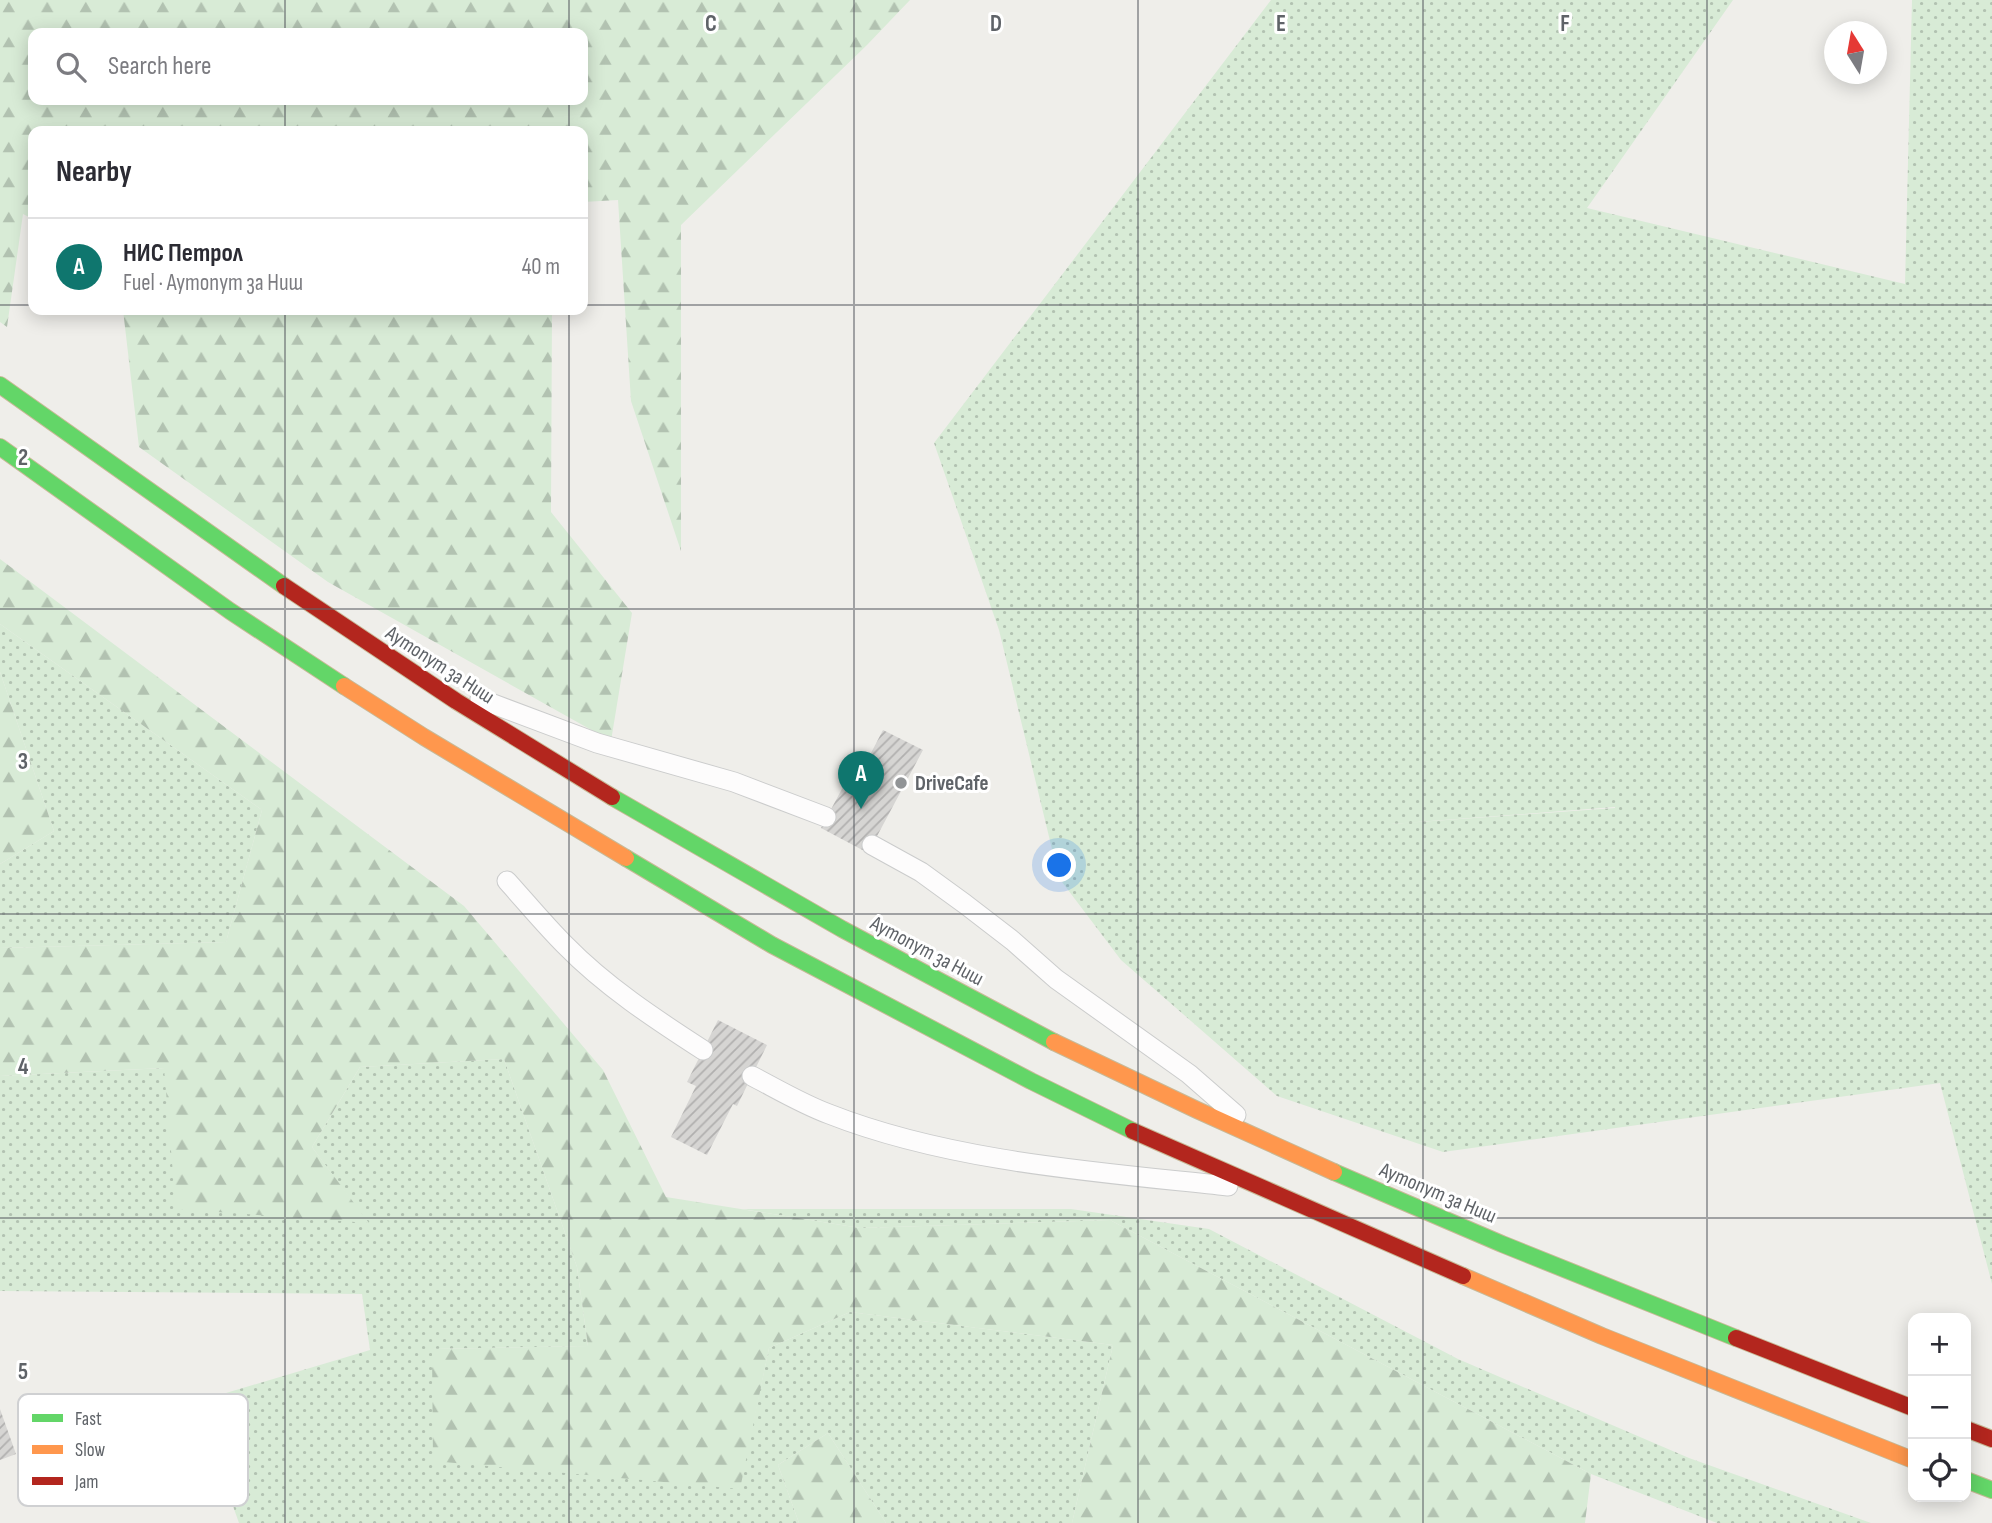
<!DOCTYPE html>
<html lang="en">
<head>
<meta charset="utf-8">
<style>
	body { margin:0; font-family:"Sofia Sans Condensed",sans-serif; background:#f2f2f3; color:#2b2b33 }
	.controls { position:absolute; right:21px; bottom:21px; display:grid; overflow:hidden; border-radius:14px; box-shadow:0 4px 18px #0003 }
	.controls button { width:63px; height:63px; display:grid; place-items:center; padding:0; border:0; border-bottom:2px solid #e1e1e2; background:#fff; color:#2b2b33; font:35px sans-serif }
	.compass { position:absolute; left:1824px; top:21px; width:63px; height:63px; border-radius:50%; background:#fff; box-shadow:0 4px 18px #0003; rotate:349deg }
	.you { position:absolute; left:1060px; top:866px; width:24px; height:24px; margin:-18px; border:5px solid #fff; border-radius:50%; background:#1a73e8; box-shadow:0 0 0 10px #1a73e833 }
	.badge { display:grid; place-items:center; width:46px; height:46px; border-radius:50%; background:#0f766e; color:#fff; font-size:23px; font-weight:700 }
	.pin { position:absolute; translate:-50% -58px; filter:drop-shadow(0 2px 4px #0008) }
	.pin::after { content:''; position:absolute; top:37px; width:24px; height:21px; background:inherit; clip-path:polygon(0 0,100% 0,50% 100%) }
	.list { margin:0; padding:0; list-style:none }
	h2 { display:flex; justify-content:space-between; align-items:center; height:91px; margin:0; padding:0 28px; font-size:30px }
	h2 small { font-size:23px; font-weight:400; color:#7c7c81 }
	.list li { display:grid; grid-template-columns:46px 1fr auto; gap:21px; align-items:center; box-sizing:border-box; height:98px; padding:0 28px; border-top:2px solid #e1e1e2 }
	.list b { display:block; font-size:26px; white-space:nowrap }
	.list p { margin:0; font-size:23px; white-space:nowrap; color:#7c7c81 }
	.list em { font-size:23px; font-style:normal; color:#7c7c81 }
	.icon { flex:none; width:38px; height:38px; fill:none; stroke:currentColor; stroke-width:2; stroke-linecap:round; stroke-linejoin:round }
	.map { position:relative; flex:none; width:1992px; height:1523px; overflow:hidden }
	.search { position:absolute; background:#fff; box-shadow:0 4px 18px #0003; left:28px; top:28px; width:560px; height:77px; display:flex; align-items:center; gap:18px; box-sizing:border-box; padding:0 24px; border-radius:14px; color:#7c7c81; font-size:26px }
	.panel { position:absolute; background:#fff; box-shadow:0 4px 18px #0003; left:28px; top:126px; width:560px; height:189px; border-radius:14px }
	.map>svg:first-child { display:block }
	.grass { fill:url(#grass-dots); fill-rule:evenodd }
	.forest { fill:url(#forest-firs); fill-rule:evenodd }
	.building { fill:url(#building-hatch) }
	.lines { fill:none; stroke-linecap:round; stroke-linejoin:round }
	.lane-casing { stroke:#cbcccc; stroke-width:21 }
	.fast-casing { stroke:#c8b996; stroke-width:18 }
	.slow-casing { stroke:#c8b996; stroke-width:18 }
	.jam-casing { stroke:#c8b996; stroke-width:18 }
	.lane { stroke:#fdfcfc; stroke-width:19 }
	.fast { stroke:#63d668; stroke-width:16 }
	.slow { stroke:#ff974d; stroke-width:16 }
	.jam { stroke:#b3261e; stroke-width:16 }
	.grid { fill:none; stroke:#5f6368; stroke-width:2; stroke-opacity:0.55 }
	.poi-dot { fill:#919496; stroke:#fff; stroke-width:2.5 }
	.labels { text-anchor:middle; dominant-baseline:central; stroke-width:6; stroke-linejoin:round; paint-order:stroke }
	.street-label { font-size:21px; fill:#5f6368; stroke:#fff }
	.poi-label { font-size:21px; font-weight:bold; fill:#5f6368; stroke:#fff; text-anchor:start }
	.key { fill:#fff; stroke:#cfd0d2; stroke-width:2 }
	.key-label { font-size:19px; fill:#5f6368 }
	.grid-label { font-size:23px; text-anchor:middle; font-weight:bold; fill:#5f6368; stroke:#fff; stroke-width:6; stroke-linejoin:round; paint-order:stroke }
</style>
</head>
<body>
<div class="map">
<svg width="1992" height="1523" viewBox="0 0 1992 1523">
	<defs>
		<pattern id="grass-dots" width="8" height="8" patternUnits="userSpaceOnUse" patternTransform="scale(1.75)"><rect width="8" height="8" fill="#d8ebd6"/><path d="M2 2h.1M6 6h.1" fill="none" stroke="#b2c2b1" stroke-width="1.8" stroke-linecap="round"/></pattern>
		<pattern id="forest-firs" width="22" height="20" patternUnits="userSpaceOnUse" patternTransform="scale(1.75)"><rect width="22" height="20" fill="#d8ebd6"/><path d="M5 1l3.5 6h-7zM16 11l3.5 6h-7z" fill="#b2c2b1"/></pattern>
		<pattern id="building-hatch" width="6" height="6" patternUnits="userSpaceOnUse" patternTransform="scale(1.75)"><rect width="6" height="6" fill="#d6d5d3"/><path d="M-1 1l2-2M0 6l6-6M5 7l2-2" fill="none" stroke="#b1b0af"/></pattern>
	</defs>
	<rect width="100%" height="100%" fill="#efeeea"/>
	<path class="grass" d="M1271,0H1733L1587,208L1905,284L1912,0H1992V1284L1940,1083L1443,1152L1277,1096L1121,960L1059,878L999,630L934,443ZM1615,807V808L1391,824Z
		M0,624L262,810L226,942L0,948V864L54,831L0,672Z
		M504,1059L577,1267L588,1346L432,1349L739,1489L769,1348L850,1312L1113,1345L1072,1523H886L828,1433L778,1465L799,1523H239L196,1402L370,1350L362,1294L0,1291V1076L165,1068L368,1223L312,1147L360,1067Z
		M742,1209H1071L1209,1229L1458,1359L1689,1458L1871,1523H1717L1591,1474L1110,1220L860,1228Z"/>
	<path class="forest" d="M0,0H910L867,45L681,225V551L631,401L618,200L583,202V131H33V219L23,214L7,327L0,322ZM583,33V100H33V33Z
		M123,310H552L551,512L632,613L611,741L328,582L139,447Z
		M0,559L464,906L603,1070L666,1197L860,1228L1110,1220L1591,1474L1585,1523H1072L1113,1345L850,1312L769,1348L740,1489L433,1461L432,1349L588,1346L577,1267L504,1059L360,1067L312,1147L369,1223L176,1209L164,1068L0,1076V948L226,942L262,810L0,624Z
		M0,672L54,831L0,864Z
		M828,1433L886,1523H799L778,1465Z"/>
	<path class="building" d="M883,730L923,750L868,853L821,828L851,772L859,776Z
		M718,1020L767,1045L737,1106L733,1104L707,1155L671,1137L696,1086L687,1082Z
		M0,1409L16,1454L0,1460Z"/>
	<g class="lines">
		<defs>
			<path id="lane" d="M480,699L597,743L734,782L826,817
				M872,845L921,872L965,904L1013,941L1056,979L1189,1074L1236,1115
				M507,881C526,902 545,925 565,945C605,986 655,1019 703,1050
				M752,1076C777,1089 802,1104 829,1114C951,1162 1098,1172 1228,1186"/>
			<path id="fast" d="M0,385L284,586
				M0,447L230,611L344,686
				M612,797L842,929L1054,1042
				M626,858L772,945L1031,1081L1133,1131
				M1334,1172L1502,1244L1736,1338
				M1966,1480L1992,1490"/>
			<path id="slow" d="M344,686L424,737L626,858
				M1054,1042L1197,1110L1334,1172
				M1463,1276L1602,1336L1913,1460"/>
			<path id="jam" d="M284,586L456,701L612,797
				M1133,1131L1463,1276
				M1736,1338L1913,1408
				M1966,1429L1992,1439"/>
		</defs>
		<use href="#lane" class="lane-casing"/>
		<use href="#fast" class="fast-casing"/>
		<use href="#slow" class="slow-casing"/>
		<use href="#jam" class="jam-casing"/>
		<use href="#lane" class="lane"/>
		<use href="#fast" class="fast"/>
		<use href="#slow" class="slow"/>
		<use href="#jam" class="jam"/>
	</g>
	<path class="grid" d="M285,0V33M569,0V33M854,0V1523M1138,0V1523M1423,0V1523M1707,0V1523M285,100V131M569,100V131M0,305H33M583,305H1992M285,310V1523M569,310V1523M0,609H1992M0,914H1992M0,1218H1992"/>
	<circle class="poi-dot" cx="901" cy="783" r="7"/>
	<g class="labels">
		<g class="street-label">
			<text transform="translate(440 665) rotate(33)">Аутопут за Ниш</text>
			<text transform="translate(927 951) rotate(28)">Аутопут за Ниш</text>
			<text transform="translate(1438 1193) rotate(23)">Аутопут за Ниш</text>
		</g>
		<g class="poi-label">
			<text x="915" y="783">DriveCafe</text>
		</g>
	</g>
	<rect x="18" y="1394" width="230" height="112" rx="10" class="key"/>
	<rect x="32" y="1414" width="31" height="8" fill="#63d668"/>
	<rect x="32" y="1445" width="31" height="9" fill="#ff974d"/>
	<rect x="32" y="1477" width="31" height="8" fill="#b3261e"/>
	<g class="key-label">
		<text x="75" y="1425">Fast</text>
		<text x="75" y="1456">Slow</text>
		<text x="75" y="1488">Jam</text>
	</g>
	<g class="grid-label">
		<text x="711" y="31">C</text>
		<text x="996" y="31">D</text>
		<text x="1281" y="31">E</text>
		<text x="1565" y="31">F</text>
		<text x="23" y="465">2</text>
		<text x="23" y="769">3</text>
		<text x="23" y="1074">4</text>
		<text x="23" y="1379">5</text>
	</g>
</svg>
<div class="controls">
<button>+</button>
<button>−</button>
<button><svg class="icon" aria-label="locate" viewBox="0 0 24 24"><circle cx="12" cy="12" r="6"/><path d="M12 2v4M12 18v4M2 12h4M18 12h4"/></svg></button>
</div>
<svg class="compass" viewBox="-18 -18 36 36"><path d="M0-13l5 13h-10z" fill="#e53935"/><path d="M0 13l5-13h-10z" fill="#7c7c81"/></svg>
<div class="you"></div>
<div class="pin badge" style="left:861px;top:809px">A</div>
<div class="search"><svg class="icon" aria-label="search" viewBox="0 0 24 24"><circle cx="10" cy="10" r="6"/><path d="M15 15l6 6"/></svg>Search here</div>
<section class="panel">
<h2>Nearby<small></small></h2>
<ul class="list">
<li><span class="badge">A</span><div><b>НИС Петрол</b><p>Fuel · Аутопут за Ниш</p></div><em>40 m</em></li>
</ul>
</section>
</div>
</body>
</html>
